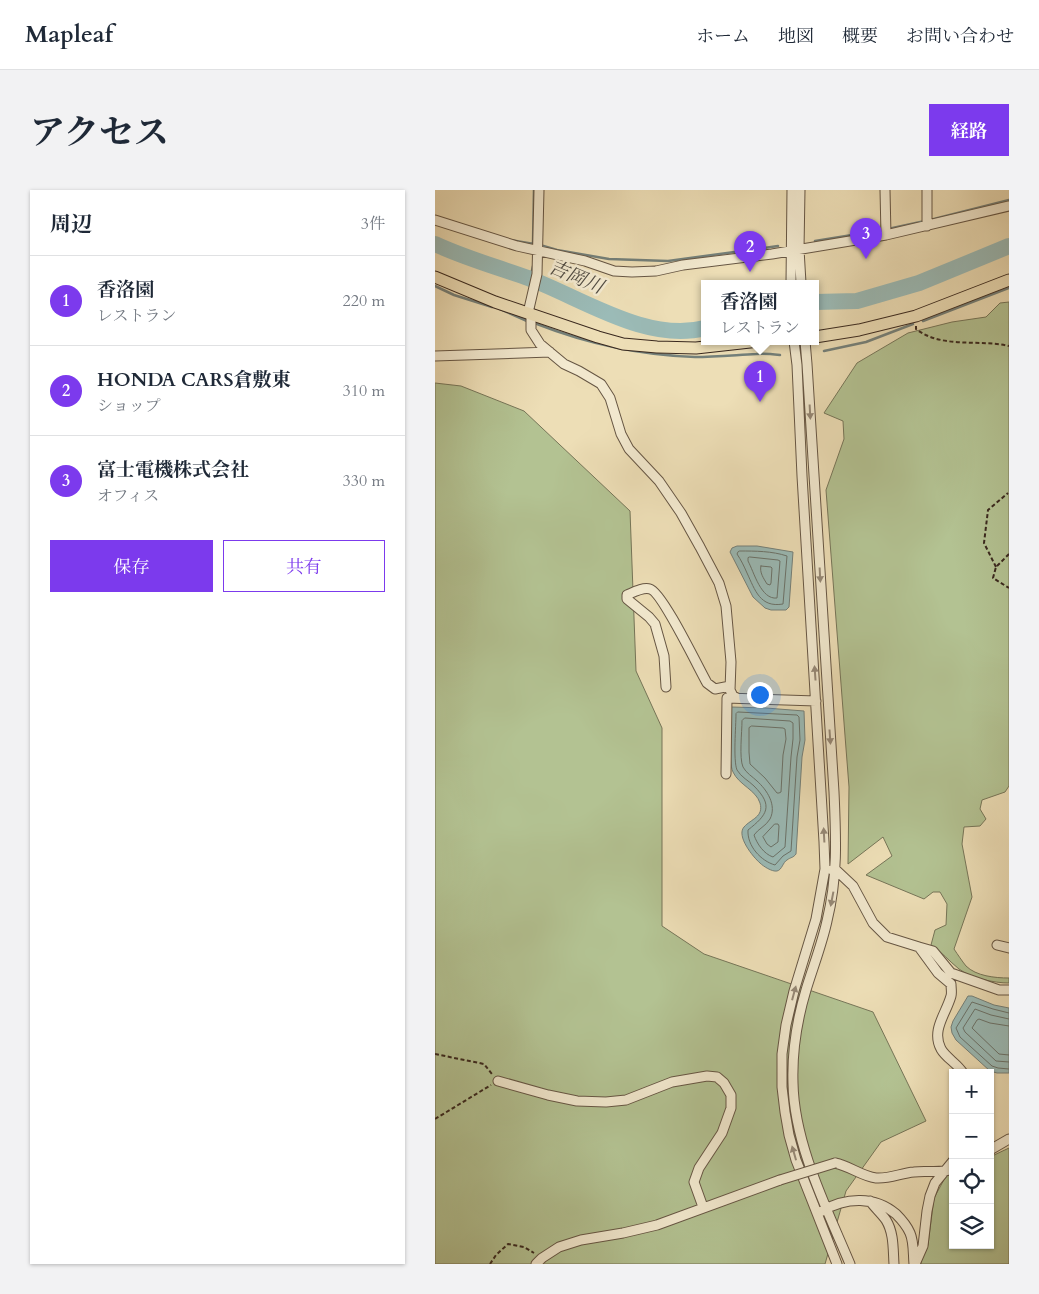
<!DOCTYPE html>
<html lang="ja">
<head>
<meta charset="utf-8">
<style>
	body { margin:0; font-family:Cardo,"Noto Serif JP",serif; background:#f2f2f3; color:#1f2937 }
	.controls { position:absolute; right:15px; bottom:15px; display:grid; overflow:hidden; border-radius:0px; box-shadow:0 1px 4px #0004 }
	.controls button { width:45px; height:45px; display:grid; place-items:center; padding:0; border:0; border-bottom:1px solid #e0e1e3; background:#fff; color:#1f2937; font:25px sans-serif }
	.you { position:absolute; left:324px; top:504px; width:18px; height:18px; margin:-12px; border:4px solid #fff; border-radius:50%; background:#1a73e8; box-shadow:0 0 0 8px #1a73e833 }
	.badge { display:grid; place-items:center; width:32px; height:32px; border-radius:50%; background:#7c3aed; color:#fff; font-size:16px; font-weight:700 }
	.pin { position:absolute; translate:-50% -41px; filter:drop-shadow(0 1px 2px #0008) }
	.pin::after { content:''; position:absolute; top:26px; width:18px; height:15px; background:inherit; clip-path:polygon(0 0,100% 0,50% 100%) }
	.popup { position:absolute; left:266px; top:90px; width:118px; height:65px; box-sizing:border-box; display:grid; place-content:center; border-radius:0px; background:#fff; filter:drop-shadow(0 1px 4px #0005); font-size:16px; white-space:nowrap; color:#747a83 }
	.popup b { font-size:19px; color:#1f2937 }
	.popup::after { content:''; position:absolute; left:50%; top:100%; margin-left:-10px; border:10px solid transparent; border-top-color:#fff }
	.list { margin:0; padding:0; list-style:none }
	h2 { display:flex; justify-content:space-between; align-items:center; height:65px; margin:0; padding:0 20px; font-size:21px }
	h2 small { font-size:16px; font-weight:400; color:#747a83 }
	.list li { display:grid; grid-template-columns:32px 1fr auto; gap:15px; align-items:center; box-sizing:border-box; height:90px; padding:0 20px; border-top:1px solid #e0e1e3 }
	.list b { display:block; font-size:19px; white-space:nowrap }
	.list p { margin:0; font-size:16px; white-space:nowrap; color:#747a83 }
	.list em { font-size:16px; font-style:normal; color:#747a83 }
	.actions { display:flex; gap:10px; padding:15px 20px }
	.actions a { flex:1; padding:11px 0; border:1px solid #7c3aed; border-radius:0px; text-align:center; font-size:18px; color:#7c3aed }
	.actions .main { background:#7c3aed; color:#fff }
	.icon { flex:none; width:28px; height:28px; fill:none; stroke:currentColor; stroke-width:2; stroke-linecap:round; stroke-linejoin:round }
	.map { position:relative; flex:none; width:574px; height:1074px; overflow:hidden; border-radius:0px }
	header { display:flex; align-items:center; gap:30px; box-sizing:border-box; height:70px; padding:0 25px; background:#fff; border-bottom:1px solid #e0e1e3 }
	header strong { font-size:24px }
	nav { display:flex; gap:28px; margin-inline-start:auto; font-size:18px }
	.intro { display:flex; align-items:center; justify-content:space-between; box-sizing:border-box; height:120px; padding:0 30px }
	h1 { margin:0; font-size:35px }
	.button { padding:12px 22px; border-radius:0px; background:#7c3aed; color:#fff; font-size:18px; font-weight:700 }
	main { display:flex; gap:30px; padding:0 30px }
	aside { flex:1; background:#fff; border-radius:0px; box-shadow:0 1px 4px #0004 }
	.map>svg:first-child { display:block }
	.green { fill:#b3c292; stroke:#767558 }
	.water { fill:#9bbbb7; stroke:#74807a }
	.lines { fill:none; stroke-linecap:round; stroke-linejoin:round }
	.shore { stroke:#6a726a; stroke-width:1 }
	.stream { stroke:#74807a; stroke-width:2.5 }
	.river { stroke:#9bbbb7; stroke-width:16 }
	.minor-casing { stroke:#665644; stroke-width:11 }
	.major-casing { stroke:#39281e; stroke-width:13 }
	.path { stroke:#39281e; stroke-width:2; stroke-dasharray:4 2.5; stroke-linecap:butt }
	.minor { stroke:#f3ead0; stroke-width:9 }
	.major { stroke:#eddeb6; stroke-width:11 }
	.minor-bridge-casing { stroke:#665644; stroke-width:11; stroke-linecap:butt }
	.minor-bridge { stroke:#f3ead0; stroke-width:9 }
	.oneway { fill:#968977 }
	.labels { text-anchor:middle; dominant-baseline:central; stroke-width:5; stroke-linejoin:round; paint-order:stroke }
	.water-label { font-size:19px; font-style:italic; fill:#524d44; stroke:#f3ead0 }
</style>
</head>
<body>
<header>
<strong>Mapleaf</strong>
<nav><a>ホーム</a><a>地図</a><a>概要</a><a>お問い合わせ</a></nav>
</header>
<div class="intro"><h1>アクセス</h1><a class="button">経路</a></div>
<main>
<aside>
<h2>周辺<small>3件</small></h2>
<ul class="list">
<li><span class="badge">1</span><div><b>香洛園</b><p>レストラン</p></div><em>220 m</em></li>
<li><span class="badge">2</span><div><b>HONDA CARS倉敷東</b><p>ショップ</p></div><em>310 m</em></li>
<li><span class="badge">3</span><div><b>富士電機株式会社</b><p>オフィス</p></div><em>330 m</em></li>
</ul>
<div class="actions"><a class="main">保存</a><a>共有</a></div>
</aside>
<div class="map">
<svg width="574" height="1074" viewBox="0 0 574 1074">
	<rect width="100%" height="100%" fill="#eddeb6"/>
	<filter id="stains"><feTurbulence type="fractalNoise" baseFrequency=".004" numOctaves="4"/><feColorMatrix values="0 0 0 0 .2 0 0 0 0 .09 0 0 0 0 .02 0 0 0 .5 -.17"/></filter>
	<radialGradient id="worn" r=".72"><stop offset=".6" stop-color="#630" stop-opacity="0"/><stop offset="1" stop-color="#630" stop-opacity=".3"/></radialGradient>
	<path class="green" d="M574,112V596L570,602L547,610L545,619L551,629L545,636L529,637L527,654L537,707L519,759C523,765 527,771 531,776C541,786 560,788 574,788V793C559,793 536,788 524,779C514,771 507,762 496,755L500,740L511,735L512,714L505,702H498L489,709L431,685L457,666L448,647L413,674L414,597L391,300L409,249L408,231L389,223L422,173L473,143L517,132L551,127L565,113Z
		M0,193L26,196L89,221L195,321L201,481L227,538V736L269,764L438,822L491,931L446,952L411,1001L390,1074H0Z
		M574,958V1074H486V1071L493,1055L499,1008L511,986L518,983V1055H555V967Z"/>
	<path class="water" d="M302,356H322L358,362L354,417L351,420H336L330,418L318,407L295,362L297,358Z
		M296,517L331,518L369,521L370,550L367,567L361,664C358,668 356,667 352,670C348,672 347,680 342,681C337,682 328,676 325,673C318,667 301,646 309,637C316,629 329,627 325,613C321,600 304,595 298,582C293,572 296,530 296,517Z
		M533,806H537L559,815L574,818V883H562L555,881L521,850L517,843L516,837L518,831Z"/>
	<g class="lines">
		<path class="shore" d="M305,361C320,361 337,361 352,366L348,414C325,418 320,400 312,383C309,376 306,370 302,364L303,362Z
			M315,367L343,370L345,371L342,408C326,410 319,382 313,371V368Z
			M326,376L336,377L337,378L336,393L335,395L332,394C329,389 324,382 326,376Z
			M303,522L362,525L364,527L365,550L362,567L356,661L348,666L340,675C326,671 312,656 313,640C332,625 339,616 319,596C314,591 306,587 302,580C298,570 301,536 301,524Z
			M310,528L355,531L358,533V549L356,567L350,657L338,667C329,664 322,654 319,645C323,639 331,636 335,629C342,615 332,600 322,591C318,587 311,583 308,577C304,568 307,542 307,531Z
			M317,536L348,538L350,539L351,549L348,565L346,602L344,603H342L330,588L315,574L314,562V538Z
			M340,634H343L344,636L343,652L336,657L332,654L328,647Z
			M574,823L558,819L537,812L521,838L525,847L557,876L563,878L574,879
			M574,829L556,825L540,819L528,838L530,842L561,871L574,872
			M574,836L555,833L544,829L542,830L537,838L564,864L574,865"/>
		<path class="stream" d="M495,30L574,10
			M453,39L490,31
			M75,50L99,54
			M380,51L448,40
			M98,53L99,0
			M105,55L122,60L174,69L233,71L343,56
			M95,89L98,76
			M0,96L19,105L57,117
			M65,119L92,131
			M488,131L574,98
			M102,134C153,154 205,165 260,167C280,167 301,165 321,164C329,163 337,164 345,165
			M389,161L431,152L478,134"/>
		<path class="river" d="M0,54C30,68 62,77 93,88C147,108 211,153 270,138
			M380,112L422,111L484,93L574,56"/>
		<defs>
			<path id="minor" d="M365,0L364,59L366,93
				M450,0L451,45
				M0,30L82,56L150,71L179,81L197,82L221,81L248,75L337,64L451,45L574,16
				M492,36V0
				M356,93L357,0
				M93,123L102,84L104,0
				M96,124V140L105,154L129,174L144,181L166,194L175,208L186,244L194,259L224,291L246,323L265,357L284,393L291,416L296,472L295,500L298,506L302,508
				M359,151L362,175L367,286L389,652L390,679L381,729L359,801L351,835L347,864V897L350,922L354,945L361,970L402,1074
				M370,151L372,174L399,602C401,647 403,686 392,731C387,754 378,777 371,800C362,830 357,862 358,893C359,954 392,1019 415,1074
				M0,166L115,162
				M231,497L229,466L220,434L214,427L192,409V405C199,402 208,397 215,399C227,402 264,479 272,493L280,499L295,496
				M291,584L292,508L381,511
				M397,680H401L418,696L438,733L452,747L484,757L503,783L516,794C516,798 517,803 516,806C511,824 496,840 506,859C511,868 523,874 528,883
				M562,755L574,758
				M484,757L498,761L516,783L564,800H574
				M63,891L113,905L142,911L171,912L191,910L237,892L272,886L282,887L289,893L296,905V918L287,943L264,978L259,992L268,1017
				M555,960L574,949
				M400,973C415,976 426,986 441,988C455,989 466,983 479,982C493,980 504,984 518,979
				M435,1011C440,1018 446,1023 451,1030C459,1043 458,1059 459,1074
				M387,1021C411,1007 440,1006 461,1024C467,1030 472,1036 475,1043C479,1052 478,1064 479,1074
				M101,1074L107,1068L124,1057L146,1050L188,1043L222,1035L345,990
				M480,1074L488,1056L492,1021L495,1006L500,993L518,971"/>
			<path id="major" d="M0,87L60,112L163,147L188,154L222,157L261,158L324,151
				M380,147L424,140L481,126L574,90"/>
		</defs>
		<use href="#minor" class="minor-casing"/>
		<use href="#major" class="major-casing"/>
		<path class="path" d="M481,136V139C507,159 544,149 574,156
			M574,364L561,377L558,388L574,398
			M561,377L549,353L553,320L573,303
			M0,864L49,874L57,884
			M0,929L56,895
			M55,1074L61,1065L73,1054L89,1057L99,1063"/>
		<use href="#minor" class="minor"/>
		<use href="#major" class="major"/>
		<defs>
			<path id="minor-bridge" d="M345,990L400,973"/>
		</defs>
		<use href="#minor-bridge" class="minor-bridge-casing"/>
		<use href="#minor-bridge" class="minor-bridge"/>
	</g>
	<defs><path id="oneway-solid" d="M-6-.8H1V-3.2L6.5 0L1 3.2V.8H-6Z" transform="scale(1.25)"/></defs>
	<g class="oneway">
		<use href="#oneway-solid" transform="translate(375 222) rotate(87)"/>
		<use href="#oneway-solid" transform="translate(385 385) rotate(87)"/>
		<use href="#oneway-solid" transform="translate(380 483) rotate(-94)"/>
		<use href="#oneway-solid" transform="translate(395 547) rotate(86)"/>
		<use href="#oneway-solid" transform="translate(389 645) rotate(-93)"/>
		<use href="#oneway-solid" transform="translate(397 709) rotate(101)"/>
		<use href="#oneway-solid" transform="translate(359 803) rotate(-75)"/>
		<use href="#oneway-solid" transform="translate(359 963) rotate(-106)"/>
	</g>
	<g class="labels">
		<g class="water-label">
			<text transform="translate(141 87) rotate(23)">吉岡川</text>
		</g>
	</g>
	<rect width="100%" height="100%" filter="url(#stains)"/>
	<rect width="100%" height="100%" fill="url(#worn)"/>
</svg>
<div class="controls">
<button>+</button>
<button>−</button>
<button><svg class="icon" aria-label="locate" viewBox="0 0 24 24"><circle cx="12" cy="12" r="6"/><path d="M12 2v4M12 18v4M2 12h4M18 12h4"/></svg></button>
<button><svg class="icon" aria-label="layers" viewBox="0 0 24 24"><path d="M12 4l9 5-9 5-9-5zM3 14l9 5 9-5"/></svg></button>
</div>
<div class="you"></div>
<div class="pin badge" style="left:325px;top:212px">1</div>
<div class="popup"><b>香洛園</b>レストラン</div>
<div class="pin badge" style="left:315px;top:82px">2</div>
<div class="pin badge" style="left:431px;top:69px">3</div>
</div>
</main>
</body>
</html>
